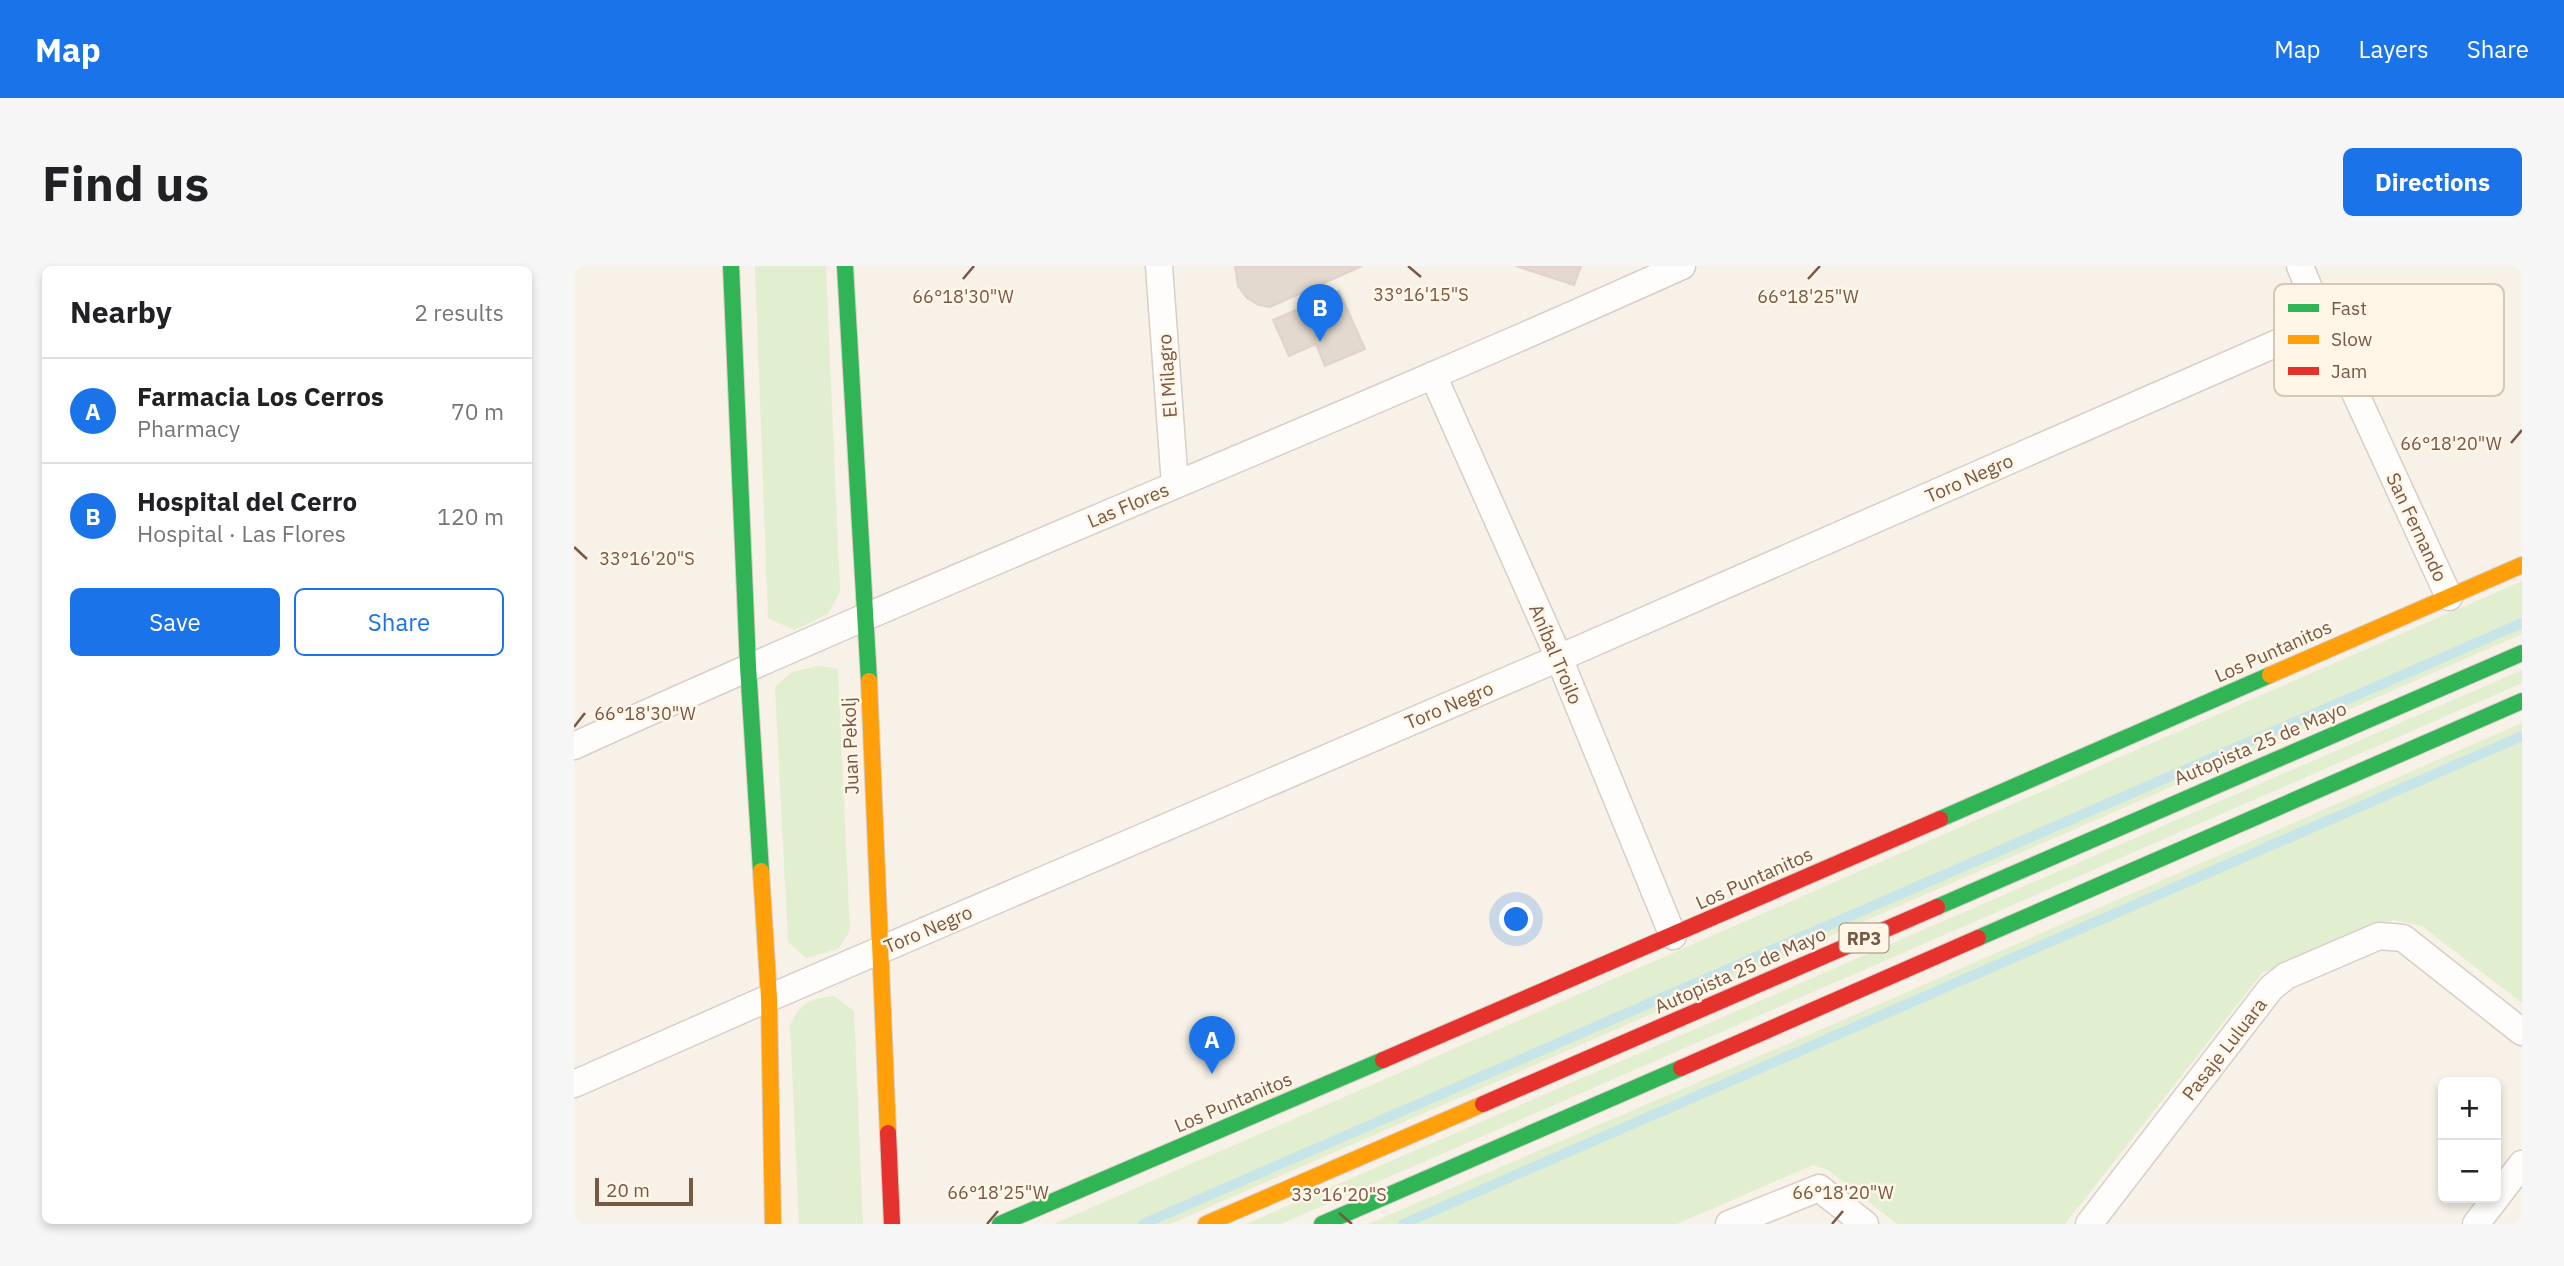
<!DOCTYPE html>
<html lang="en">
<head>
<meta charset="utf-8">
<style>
	body { margin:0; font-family:"IBM Plex Sans",sans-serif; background:#f6f6f6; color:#202124 }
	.controls { position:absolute; right:21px; bottom:21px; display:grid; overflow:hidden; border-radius:10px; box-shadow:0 4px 10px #0003 }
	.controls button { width:63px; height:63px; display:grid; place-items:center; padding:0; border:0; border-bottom:2px solid #e0e0e0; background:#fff; color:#202124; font:35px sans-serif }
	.scale { position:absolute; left:21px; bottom:18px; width:98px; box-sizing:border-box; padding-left:7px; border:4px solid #765845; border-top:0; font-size:19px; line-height:24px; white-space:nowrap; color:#765845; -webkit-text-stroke:5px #fff6e7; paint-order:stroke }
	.you { position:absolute; left:943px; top:654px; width:24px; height:24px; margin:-18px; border:5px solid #fff; border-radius:50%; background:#1a73e8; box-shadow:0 0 0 10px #1a73e833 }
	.badge { display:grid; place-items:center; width:46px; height:46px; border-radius:50%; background:#1a73e8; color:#fff; font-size:23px; font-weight:700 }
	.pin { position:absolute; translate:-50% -58px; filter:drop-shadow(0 2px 4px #0008) }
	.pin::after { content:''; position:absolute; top:37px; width:24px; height:21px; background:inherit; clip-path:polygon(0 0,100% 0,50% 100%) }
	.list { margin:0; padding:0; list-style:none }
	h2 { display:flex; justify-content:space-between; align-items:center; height:91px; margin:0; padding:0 28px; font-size:30px }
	h2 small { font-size:23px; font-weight:400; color:#757577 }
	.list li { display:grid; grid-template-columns:46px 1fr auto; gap:21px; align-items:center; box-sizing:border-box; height:105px; padding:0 28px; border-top:2px solid #e0e0e0 }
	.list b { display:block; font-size:26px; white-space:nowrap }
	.list p { margin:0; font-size:23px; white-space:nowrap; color:#757577 }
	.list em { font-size:23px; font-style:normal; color:#757577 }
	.actions { display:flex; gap:14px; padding:21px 28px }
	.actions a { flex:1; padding:16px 0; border:2px solid #1a73e8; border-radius:10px; text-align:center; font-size:24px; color:#1a73e8 }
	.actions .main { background:#1a73e8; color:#fff }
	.map { position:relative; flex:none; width:1948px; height:958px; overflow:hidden; border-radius:10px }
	header { display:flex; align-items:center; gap:42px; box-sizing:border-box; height:98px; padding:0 35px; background:#1a73e8; color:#fff }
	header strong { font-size:33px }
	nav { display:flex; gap:38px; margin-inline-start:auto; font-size:24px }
	.intro { display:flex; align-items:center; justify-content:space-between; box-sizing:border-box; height:168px; padding:0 42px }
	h1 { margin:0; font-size:49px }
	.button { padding:18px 32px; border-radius:10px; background:#1a73e8; color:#fff; font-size:24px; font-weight:700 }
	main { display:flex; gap:42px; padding:0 42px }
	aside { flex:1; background:#fff; border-radius:10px; box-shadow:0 4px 10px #0003 }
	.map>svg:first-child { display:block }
	.green { fill:#e1eed0 }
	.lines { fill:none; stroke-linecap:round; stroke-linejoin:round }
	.stream { stroke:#c7e4e8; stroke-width:10 }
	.building { fill:#e3d9ce; stroke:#e0d4c9; stroke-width:2 }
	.street-casing { stroke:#d8cec5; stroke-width:29 }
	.fast-casing { stroke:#d8cdc3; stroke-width:18 }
	.slow-casing { stroke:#d8cdc3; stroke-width:18 }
	.jam-casing { stroke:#d8cdc3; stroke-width:18 }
	.street { stroke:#fefdfb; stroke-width:26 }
	.fast { stroke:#30b455; stroke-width:16 }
	.slow { stroke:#ff9f0a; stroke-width:16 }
	.jam { stroke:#e5322d; stroke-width:16 }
	.ticks { fill:none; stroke:#765845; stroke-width:2.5 }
	.labels { text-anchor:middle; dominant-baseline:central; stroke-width:5; stroke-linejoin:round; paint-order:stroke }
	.shield { fill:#fff6e7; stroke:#9f8776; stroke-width:2 }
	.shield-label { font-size:18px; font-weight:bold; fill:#765845 }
	.street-label { font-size:19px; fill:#765845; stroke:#fff6e7 }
	.key { fill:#fff6e7; stroke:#d6c7b6; stroke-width:2 }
	.key-label { font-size:19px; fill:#765845 }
	.ticks-label { font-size:18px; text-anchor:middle; fill:#765845; stroke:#fff6e7; stroke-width:5; stroke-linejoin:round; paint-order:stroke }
</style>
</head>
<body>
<header>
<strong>Map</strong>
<nav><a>Map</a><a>Layers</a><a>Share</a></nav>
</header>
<div class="intro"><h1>Find us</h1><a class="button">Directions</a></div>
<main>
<aside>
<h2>Nearby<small>2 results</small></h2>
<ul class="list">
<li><span class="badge">A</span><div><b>Farmacia Los Cerros</b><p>Pharmacy</p></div><em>70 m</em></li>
<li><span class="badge">B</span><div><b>Hospital del Cerro</b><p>Hospital · Las Flores</p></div><em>120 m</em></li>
</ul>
<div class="actions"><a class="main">Save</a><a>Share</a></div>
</aside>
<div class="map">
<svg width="1948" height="958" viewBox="0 0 1948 958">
	<rect width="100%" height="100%" fill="#f7f1e7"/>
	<path class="green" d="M181,0H252L266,326L254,348L220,364L194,352Z
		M1948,315V368L596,958H480Z
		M244,400L264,403L276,665L264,683L232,692L214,676L201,421L218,406Z
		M1948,404V417L707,958H672Z
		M1948,457V737L1848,660L1820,654L1800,660L1688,707L1491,958H1323L1254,904L1239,899L1103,958H794L1246,764Z
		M260,730L280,745L289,958H225L216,759C227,737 234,733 260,730Z"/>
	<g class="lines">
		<path class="stream" d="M569,958L1948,357
			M829,958L1948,470"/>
	</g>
	<path class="building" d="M661,0H788L696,41L685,39L673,32L664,20Z
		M942,0H1007L1000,19Z
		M765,25L791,83L751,100L742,78L715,90L699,54Z"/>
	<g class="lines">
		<defs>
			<path id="street" d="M585,0L601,219
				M1726,0L1749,57L1875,331
				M859,109L985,392L1099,670
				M0,480C366,313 741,165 1108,0
				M0,818L195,732L985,392L1749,57
				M1155,958L1245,922L1291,958
				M1515,958L1697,722L1712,710L1805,670L1829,672L1948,766
				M1902,958L1948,898"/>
			<path id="fast" d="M157,0L174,400L187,605
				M271,0L295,415
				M1366,553L1696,409
				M1363,641L1948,387
				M1404,672L1948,435
				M426,958L809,794
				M748,958L1107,802"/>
			<path id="slow" d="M1696,409L1948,299
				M295,415L314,867
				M187,605L195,732L199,958
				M632,958L909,838"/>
			<path id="jam" d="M809,794L1366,553
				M1107,802L1404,672
				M909,838L1363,641
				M314,867L318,958"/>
		</defs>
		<use href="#street" class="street-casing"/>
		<use href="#fast" class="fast-casing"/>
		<use href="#slow" class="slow-casing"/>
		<use href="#jam" class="jam-casing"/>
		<use href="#street" class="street"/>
		<use href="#fast" class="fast"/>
		<use href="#slow" class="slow"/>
		<use href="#jam" class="jam"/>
	</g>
	<path class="ticks" d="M834,0L847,11M389,13L400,0M1234,13L1246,0M1937,177L1948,164M0,281L13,293M0,461L11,447M765,947L778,958M413,958L424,945M1258,958L1269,945"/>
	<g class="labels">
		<rect class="shield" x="1265.5" y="657.5" width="49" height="29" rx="5"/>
		<g class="shield-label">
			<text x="1290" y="672">RP3</text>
		</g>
		<g class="street-label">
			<text transform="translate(593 110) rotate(-94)">El Milagro</text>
			<text transform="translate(1395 212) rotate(-24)">Toro Negro</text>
			<text transform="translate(554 239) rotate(-23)">Las Flores</text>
			<text transform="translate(1843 261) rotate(65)">San Fernando</text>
			<text transform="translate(1699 385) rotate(-24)">Los Puntanitos</text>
			<text transform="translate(982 388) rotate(67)">Aníbal Troilo</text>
			<text transform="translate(875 439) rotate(-23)">Toro Negro</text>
			<text transform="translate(1686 477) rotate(-23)">Autopista 25 de Mayo</text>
			<text transform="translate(276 480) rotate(-92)">Juan Pekolj</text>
			<text transform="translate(1180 612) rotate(-24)">Los Puntanitos</text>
			<text transform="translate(354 663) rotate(-23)">Toro Negro</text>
			<text transform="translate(1166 704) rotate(-24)">Autopista 25 de Mayo</text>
			<text transform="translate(1650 783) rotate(-52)">Pasaje Luluara</text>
			<text transform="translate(659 836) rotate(-23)">Los Puntanitos</text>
		</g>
	</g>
	<rect x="1700" y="18" width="230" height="112" rx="10" class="key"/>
	<rect x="1714" y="38" width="31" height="8" fill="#30b455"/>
	<rect x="1714" y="69" width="31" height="9" fill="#ff9f0a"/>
	<rect x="1714" y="101" width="31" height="8" fill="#e5322d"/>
	<g class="key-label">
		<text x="1757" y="49">Fast</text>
		<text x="1757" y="80">Slow</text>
		<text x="1757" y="112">Jam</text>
	</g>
	<g class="ticks-label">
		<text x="847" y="35">33°16'15"S</text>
		<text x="389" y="37">66°18'30"W</text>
		<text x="1234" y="37">66°18'25"W</text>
		<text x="1877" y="184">66°18'20"W</text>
		<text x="73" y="299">33°16'20"S</text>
		<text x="71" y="454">66°18'30"W</text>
		<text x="424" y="933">66°18'25"W</text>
		<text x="1269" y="933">66°18'20"W</text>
		<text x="765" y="935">33°16'20"S</text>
	</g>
</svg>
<div class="controls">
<button>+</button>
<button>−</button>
</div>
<div class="scale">20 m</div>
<div class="you"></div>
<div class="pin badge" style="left:638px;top:808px">A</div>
<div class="pin badge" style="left:746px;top:76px">B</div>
</div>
</main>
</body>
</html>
